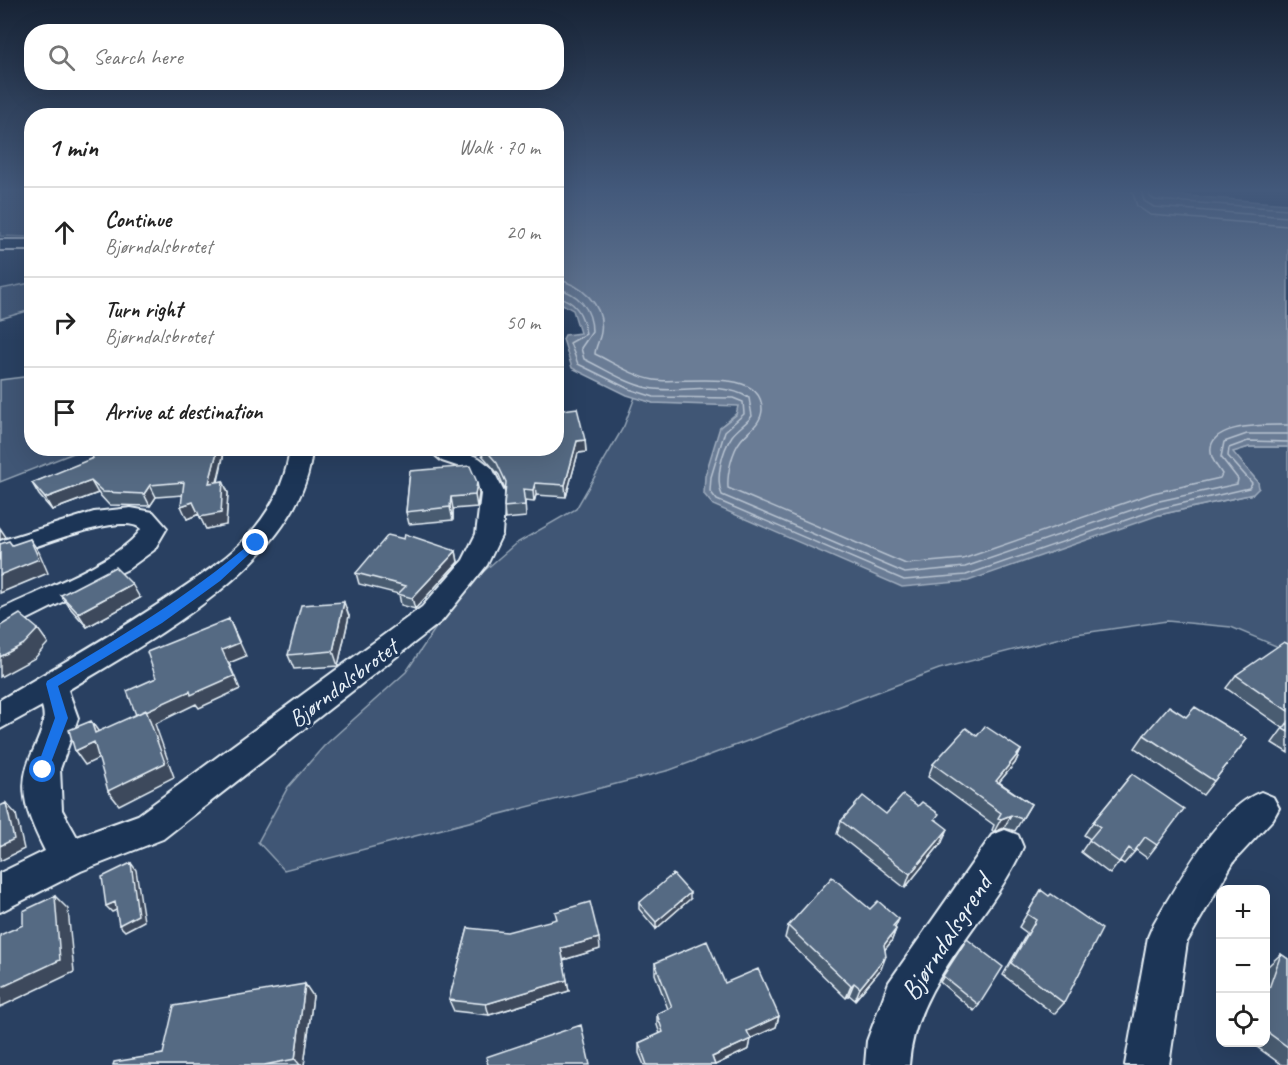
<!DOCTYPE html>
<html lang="en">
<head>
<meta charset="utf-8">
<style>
	body { margin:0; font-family:Caveat,sans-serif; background:#f6f6f6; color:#222 }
	.controls { position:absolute; right:18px; bottom:18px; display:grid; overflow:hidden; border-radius:12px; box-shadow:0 6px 24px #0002 }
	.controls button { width:54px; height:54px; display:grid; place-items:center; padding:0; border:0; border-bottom:2px solid #e0e0e0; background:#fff; color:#222; font:30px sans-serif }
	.stop { position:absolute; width:18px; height:18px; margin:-14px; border:4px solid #1a73e8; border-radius:50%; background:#fff }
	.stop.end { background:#1a73e8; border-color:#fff; box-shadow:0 2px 6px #0008 }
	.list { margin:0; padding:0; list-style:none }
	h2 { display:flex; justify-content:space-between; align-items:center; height:78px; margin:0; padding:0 24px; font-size:26px }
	h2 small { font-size:20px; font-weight:400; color:#767676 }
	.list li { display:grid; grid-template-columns:39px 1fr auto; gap:18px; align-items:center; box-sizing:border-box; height:90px; padding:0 24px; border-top:2px solid #e0e0e0 }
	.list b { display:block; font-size:22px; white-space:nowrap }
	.list p { margin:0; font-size:20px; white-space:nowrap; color:#767676 }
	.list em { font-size:20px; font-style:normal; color:#767676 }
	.icon { flex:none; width:33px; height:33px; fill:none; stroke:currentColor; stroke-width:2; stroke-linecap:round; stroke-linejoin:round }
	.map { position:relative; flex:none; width:1288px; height:1065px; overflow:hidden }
	.search { position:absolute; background:#fff; box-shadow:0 6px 24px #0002; left:24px; top:24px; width:540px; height:66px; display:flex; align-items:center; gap:15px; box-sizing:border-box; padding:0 21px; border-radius:24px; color:#767676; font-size:22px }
	.panel { position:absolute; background:#fff; box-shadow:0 6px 24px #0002; left:24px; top:108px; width:540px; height:348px; border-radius:24px }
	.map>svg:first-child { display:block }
	.green { fill:#415774; stroke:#94a4b6; stroke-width:1.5 }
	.water { fill:#6b7c95; stroke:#9dabbd; stroke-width:1.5 }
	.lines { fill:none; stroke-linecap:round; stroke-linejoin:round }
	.shore { stroke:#b6c2d0; stroke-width:1.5 }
	.street-casing { stroke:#e8f1f8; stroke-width:4 }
	.street { fill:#1d3557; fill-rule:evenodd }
	.wall { fill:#495b71; stroke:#e8f1f8; stroke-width:1.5 }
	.shaded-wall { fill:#3c4a5c; stroke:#e8f1f8; stroke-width:1.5 }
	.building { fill:#556a83; stroke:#e8f1f8; stroke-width:1.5 }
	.route { fill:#1a73e8 }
	.labels { text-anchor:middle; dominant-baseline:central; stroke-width:6; stroke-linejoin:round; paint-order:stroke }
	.street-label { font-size:24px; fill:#e8f1f8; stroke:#1d3557 }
	.near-street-label { font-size:28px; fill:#e8f1f8; stroke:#1d3557 }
</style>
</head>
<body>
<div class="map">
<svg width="1288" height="1065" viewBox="0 0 1288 1065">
	<rect width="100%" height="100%" fill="#294061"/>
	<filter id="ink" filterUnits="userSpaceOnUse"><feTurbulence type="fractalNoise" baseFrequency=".0167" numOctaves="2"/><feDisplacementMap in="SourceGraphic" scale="12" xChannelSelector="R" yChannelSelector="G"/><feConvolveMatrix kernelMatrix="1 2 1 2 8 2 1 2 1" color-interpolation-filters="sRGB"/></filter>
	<g filter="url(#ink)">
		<path class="green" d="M0,191H31V237L0,236Z
			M31,283V310L0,319V289Z
			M31,376L32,448L84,449L0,482V380Z
			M635,397L653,403L732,404L739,406V411L720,427L1159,515L1253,494L1258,482L1232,452L1249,447H1288V651L1231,627L1167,621L1076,634L939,669L670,770L284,870L258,842L288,787L324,746L406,672L460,592L515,544L576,509L624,426Z"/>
		<path class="water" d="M557,191H1126L1288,204V447H1249L1233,452L1258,482L1259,488L1253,494L1159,515L968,581L902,587L713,505L704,494L705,476L720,427L736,415L738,406L653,403L627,395L572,368L563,339L565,335L580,333L573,310L557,301Z"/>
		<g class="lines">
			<path class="shore" d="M1132,191L1137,206L1150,215L1288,226
				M1141,191L1144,201L1154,207L1288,217
				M1149,191L1150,197L1155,200L1288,209
				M556,279C580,284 605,304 601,332C600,340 595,347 595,354C614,363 633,376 654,380C680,385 763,365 762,410C761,424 749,430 741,440C732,451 727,474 728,488L906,564L963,559L1153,493L1220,478L1222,474C1219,469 1214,463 1212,457C1201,422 1268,425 1288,425
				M556,288C578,293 592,308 592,332L581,348L584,359C605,369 625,383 648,388C681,395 719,379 749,398L752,416C746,424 738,428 732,436C722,451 715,478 722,495L905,573L965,567L1155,502L1237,484L1238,479L1221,457L1224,442L1247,434H1288
				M556,296C576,301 583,314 586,334L570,343L578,364L629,389L654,397L733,398L743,402L744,414L725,431L711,477L710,491L717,500L904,580L966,575L1158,509L1249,488L1252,483L1228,456L1229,448L1248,441L1288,442"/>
			<defs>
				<path id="street" d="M0,240H32V250H0Z
					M290,448H312C306,558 152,639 68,690L78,718L60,769L62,810L77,837L138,815L422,607L463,560L476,534L481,494L474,476L463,468L442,461L427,448H454L479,458L492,468L505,494L502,534L487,565L442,621L163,839L81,871L0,912V873L45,851C32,825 18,797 27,767C33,746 49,727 42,706L0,729V700C59,665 118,632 175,593C200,576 226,560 247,537C270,512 286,483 290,448Z
					M131,508L153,512L167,528L154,550L128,569L0,633V610C34,593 123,559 141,529C122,510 25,552 0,559V541L94,512Z
					M1261,792L1273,797L1279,808L1273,819L1234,861L1187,942L1169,1065H1125L1148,937L1154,923C1179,883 1216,809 1261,792Z
					M1005,830L1018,835L1023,847C990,922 915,980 909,1065H865L867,1041L889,982L992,835Z"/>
			</defs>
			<use href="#street" class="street-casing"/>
			<use href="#street" class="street"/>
		</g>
		<path class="wall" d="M585,440L586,452L578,453L566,497L536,495L534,502L525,501L526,517L505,519L504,507L505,489L499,475L476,448H556Z
			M139,448H225L218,482L223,481L228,493L226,525L206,529L199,514L187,519L183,495L156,497L150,506L109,505L98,493L52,510L39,495L32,483L112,453Z
			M410,471L479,494L477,507L453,509V520L409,524L406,512Z
			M404,539L456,551L458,562L415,609L401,605L399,594L359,584L356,573Z
			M61,595L140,598L87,627L71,609Z
			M349,616L338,666L294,669L288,655Z
			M1288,644V753L1272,743L1283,728L1226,688L1236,675Z
			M1186,717L1247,739L1203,795L1135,748L1144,735Z
			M977,736L1021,750L1015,763L999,782L1031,804L1015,831L1004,828L994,832L992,830L994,825L928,777L933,764Z
			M1132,774L1157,845L1147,858L1136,850L1124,864L1120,861L1110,874L1081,852L1090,839L1084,835L1093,822Z
			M937,820L942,842L905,888L837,834L841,821Z
			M1041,890L1064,1003L1054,1014L1003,975L1027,933L1019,927Z
			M690,899L656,929L639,909V903Z
			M870,909L899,919L895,928L896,929L891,942L885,949L881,969L855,1000L849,995L846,998L785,938L788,926Z
			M468,928L600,949L563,960L569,991L489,1015L454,1011L449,1000Z
			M967,939L979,1005L974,1011L940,982Z
			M1281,954L1288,959V1065H1282L1250,1042H1266V970L1267,967Z
			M655,963L725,983L779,1016L776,1027L751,1038L749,1049L715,1065H644L639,1053V1043L660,1034L657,1025V1014L668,1009L655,974Z
			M313,996L304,1065H113L163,1054Z"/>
		<path class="shaded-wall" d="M585,440L586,452L578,453L566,497L565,485L577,441Z
			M218,448H225L214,495L209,483Z
			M91,481L98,493L52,510L45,498Z
			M223,481L228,493L226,525L206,529L200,517Z
			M477,482L479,494L477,507L475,495Z
			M535,483L536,495L534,502L533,490Z
			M150,485L156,497L150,506L144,494Z
			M451,497L453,509V520L450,507Z
			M193,502L199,514L187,519L181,506Z
			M0,528L6,537L0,540Z
			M30,539L39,552L48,573L0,593V575Z
			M456,551L458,562L415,609L412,598Z
			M132,584L140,598L87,627L78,613Z
			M344,602L349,616L338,666L333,651Z
			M229,619L246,656L229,663L240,689L199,708L196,704L155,724L174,777L119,805L108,791L136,716L222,650Z
			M38,629L48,643L35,658L0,677V657Z
			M91,721L101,735L95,733Z
			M94,742L104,756L85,765L75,751Z
			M1021,750L1015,763L990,793L996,781Z
			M6,803L16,814L24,849L0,861V846Z
			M1011,815L1004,828L994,832L1001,819Z
			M948,829L942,842L905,888L910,874Z
			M131,863L136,870L144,921L125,931L119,925Z
			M690,893V899L656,929V922Z
			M55,896L68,909L74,972L0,1007V988Z
			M115,902L121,908L112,912L106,906Z
			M896,929L891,942L878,958L884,945Z
			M599,938L600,949L563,960L561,948Z
			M886,956L881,969L855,1000L860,988Z
			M567,980L569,991L489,1015L486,1004Z
			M854,983L849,995L846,998L851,986Z
			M305,984L313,996L304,1065H300L295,1059Z
			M779,1016L776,1027L745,1041L747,1031Z
			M751,1039L749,1049L715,1065L712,1057Z"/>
		<path class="building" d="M577,408L585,440L577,441L565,485L535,483L533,490L523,489L525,505L504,507L506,482L497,463L484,448H556V411Z
			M88,448H109L112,453L139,448H218L209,483L223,481L221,513L200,517L193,502L181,506L184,482L150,485L144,494L103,492L91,481L45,498L32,483L93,458Z
			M470,466L477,482L475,495L451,497L450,507L406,512L410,471Z
			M405,534L456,551L412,598L398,594L406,586L356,573L388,535L404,539Z
			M30,539L39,559L0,575V544L9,541L12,545Z
			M115,567L132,584L78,613L61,595Z
			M344,602L333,651L288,655L301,605Z
			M20,614L38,629L24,644L0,657V626Z
			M229,619L239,643L222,650L234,676L191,695L190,691L146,711V710L136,715L127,691L156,678L147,652Z
			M1284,642L1288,644V711L1236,675Z
			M1169,706L1186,717L1195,707L1247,739L1214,781L1144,735Z
			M146,710L165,763L108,791L94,742L75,751L69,730L91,721L95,733Z
			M1288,722V732L1283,729Z
			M985,726L1021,750L996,781L1031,804L1022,819L1011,815L1001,819L998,818L1001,813L933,764L966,728L977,736Z
			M1132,774L1184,809L1157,845L1145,837L1134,852L1129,848L1119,862L1089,840L1100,827L1093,822Z
			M903,795L918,806L922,802L939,814L935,819L948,829L910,874L841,821L863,796L886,814Z
			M6,803L14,839L0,846V806Z
			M131,863L138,915L119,925L115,902L106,906L102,877Z
			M673,874L690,893L656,922L639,903Z
			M832,877L870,909L878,901L899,919L893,926L896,929L884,945L886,956L860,988L854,983L851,986L788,926Z
			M1041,890L1049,896L1051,894L1102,929L1064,1003L1011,963L1036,920L1027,914Z
			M55,896L60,960L0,988V935L23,925V911Z
			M590,902L599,938L561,948L567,980L486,1004L449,1000L468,928L507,932L557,919L555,912Z
			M967,939L1003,967L979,1005L943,976Z
			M707,941L725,983L758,969L779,1016L747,1031L751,1039L712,1057L715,1065H647L639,1043L663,1032L657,1014L672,1007L655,963Z
			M1281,954L1288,959V1047L1266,1031V997Z
			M305,984L295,1059L264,1065H113L114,1062L163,1054L174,1006Z
			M581,1025L590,1065H488L486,1057Z"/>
	</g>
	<linearGradient id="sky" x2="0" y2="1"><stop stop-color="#172335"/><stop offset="0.56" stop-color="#43597b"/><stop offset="1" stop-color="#43597b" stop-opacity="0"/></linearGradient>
	<rect width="1288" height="340" fill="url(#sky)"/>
	<path class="route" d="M253,541L261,543L220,581L162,623L58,686L68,718L47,773H38L36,770L55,718L46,684L47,681C119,638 189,596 253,541Z"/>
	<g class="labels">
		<g class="street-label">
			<text transform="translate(343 683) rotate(-37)">Bjørndalsbrotet</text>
		</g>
		<g class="near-street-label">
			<text transform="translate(946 937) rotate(-57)">Bjørndalsgrend</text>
		</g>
	</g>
</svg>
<div class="controls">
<button>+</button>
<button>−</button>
<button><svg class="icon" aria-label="locate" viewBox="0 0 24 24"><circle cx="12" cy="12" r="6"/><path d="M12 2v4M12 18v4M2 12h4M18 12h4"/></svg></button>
</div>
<div class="stop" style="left:43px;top:770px"></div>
<div class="stop end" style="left:256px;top:543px"></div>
<div class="search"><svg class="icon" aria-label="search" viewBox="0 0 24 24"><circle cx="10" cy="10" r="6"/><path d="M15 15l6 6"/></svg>Search here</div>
<section class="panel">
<h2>1 min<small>Walk · 70 m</small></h2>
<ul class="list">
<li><svg class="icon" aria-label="ahead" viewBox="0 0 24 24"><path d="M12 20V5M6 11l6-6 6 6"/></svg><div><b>Continue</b><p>Bjørndalsbrotet</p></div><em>20 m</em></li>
<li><svg class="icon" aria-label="right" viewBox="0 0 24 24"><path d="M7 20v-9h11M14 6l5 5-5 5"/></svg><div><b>Turn right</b><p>Bjørndalsbrotet</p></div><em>50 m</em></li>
<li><svg class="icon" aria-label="arrive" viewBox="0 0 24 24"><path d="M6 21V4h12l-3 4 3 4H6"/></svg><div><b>Arrive at destination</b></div></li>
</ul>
</section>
</div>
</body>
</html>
